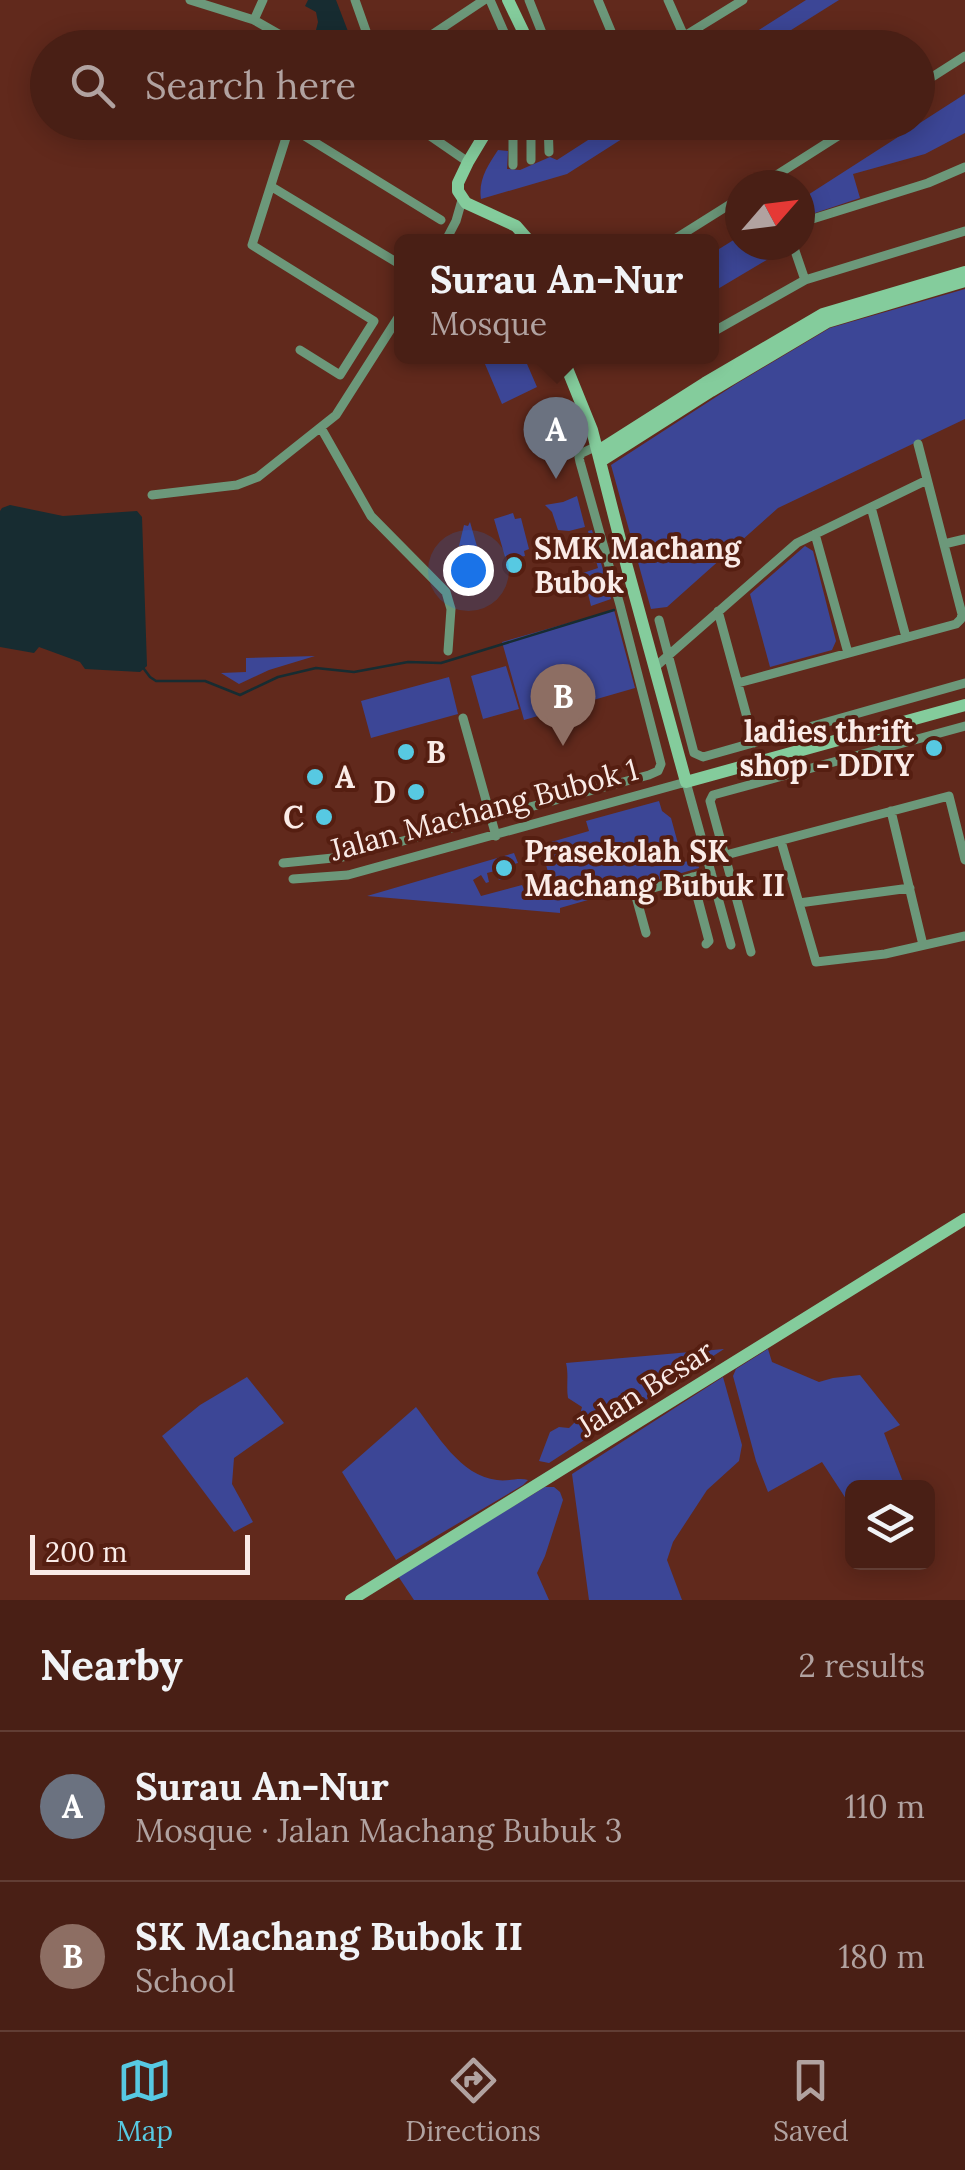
<!DOCTYPE html>
<html lang="en">
<head>
<meta charset="utf-8">
<style>
	body { margin:0; font-family:Lora,serif; background:#532c22; color:#f1f3f6 }
	.controls { position:absolute; right:30px; bottom:30px; display:grid; overflow:hidden; border-radius:15px; box-shadow:0 5px 25px #0003 }
	.controls button { width:90px; height:90px; display:grid; place-items:center; padding:0; border:0; border-bottom:2px solid #613d34; background:#491f15; color:#f1f3f6; font:50px sans-serif }
	.compass { position:absolute; left:725px; top:170px; width:90px; height:90px; border-radius:50%; background:#491f15; box-shadow:0 5px 25px #0003; rotate:62deg }
	.scale { position:absolute; left:30px; bottom:25px; width:220px; box-sizing:border-box; padding-left:10px; border:5px solid #faebe7; border-top:0; font-size:28px; line-height:35px; white-space:nowrap; color:#faebe7; -webkit-text-stroke:8px #551e11; paint-order:stroke }
	.you { position:absolute; left:468px; top:570px; width:35px; height:35px; margin:-25px; border:8px solid #fff; border-radius:50%; background:#1a73e8; box-shadow:0 0 0 15px #1a73e833 }
	.badge { display:grid; place-items:center; width:65px; height:65px; border-radius:50%; background:#57c9e2; color:#fff; font-size:32px; font-weight:700 }
	.pin { position:absolute; translate:-50% -82px; filter:drop-shadow(0 2px 5px #0008) }
	.pin::after { content:''; position:absolute; top:52px; width:35px; height:30px; background:inherit; clip-path:polygon(0 0,100% 0,50% 100%) }
	.popup { position:absolute; left:394px; top:234px; width:325px; height:130px; box-sizing:border-box; display:grid; place-content:center; border-radius:15px; background:#491f15; filter:drop-shadow(0 2px 8px #0005); font-size:32px; white-space:nowrap; color:#b1a2a0 }
	.popup b { font-size:38px; color:#f1f3f6 }
	.popup::after { content:''; position:absolute; left:50%; top:100%; margin-left:-20px; border:20px solid transparent; border-top-color:#491f15 }
	.list { margin:0; padding:0; list-style:none }
	h2 { display:flex; justify-content:space-between; align-items:center; height:130px; margin:0; padding:0 40px; font-size:42px }
	h2 small { font-size:32px; font-weight:400; color:#b1a2a0 }
	.list li { display:grid; grid-template-columns:65px 1fr auto; gap:30px; align-items:center; box-sizing:border-box; height:150px; padding:0 40px; border-top:2px solid #613d34 }
	.list b { display:block; font-size:38px; white-space:nowrap }
	.list p { margin:0; font-size:32px; white-space:nowrap; color:#b1a2a0 }
	.list em { font-size:32px; font-style:normal; color:#b1a2a0 }
	.icon { flex:none; width:55px; height:55px; fill:none; stroke:currentColor; stroke-width:2; stroke-linecap:round; stroke-linejoin:round }
	.map { position:relative; flex:none; width:965px; height:1600px; overflow:hidden }
	.search { position:absolute; background:#491f15; box-shadow:0 5px 25px #0003; left:30px; right:30px; top:30px; height:110px; display:flex; align-items:center; gap:25px; box-sizing:border-box; padding:0 35px; border-radius:55px; color:#b1a2a0; font-size:38px }
	.sheet { height:430px; background:#491f15 }
	nav { display:flex; justify-content:space-around; align-items:center; box-sizing:border-box; height:140px; border-top:2px solid #613d34; background:#491f15; font-size:28px; color:#b1a2a0 }
	nav a { display:grid; justify-items:center; gap:5px }
	nav .on { color:#57c9e2 }
	.map>svg:first-child { display:block }
	.green { fill:#3c4696 }
	.water { fill:#172c31 }
	.lines { fill:none; stroke-linecap:round; stroke-linejoin:round }
	.stream { stroke:#172c31; stroke-width:2.5 }
	.street { stroke:#6c987a; stroke-width:9 }
	.secondary { stroke:#84cc9c; stroke-width:12 }
	.poi-dot { fill:#57c9e2; stroke:#551e11; stroke-width:4 }
	.labels { text-anchor:middle; dominant-baseline:central; stroke-width:8; stroke-linejoin:round; paint-order:stroke }
	.poi-label { font-size:30px; font-weight:bold; fill:#faebe7; stroke:#551e11; text-anchor:start }
	.street-label { font-size:30px; fill:#faebe7; stroke:#551e11 }
</style>
</head>
<body>
<div class="map">
<svg width="965" height="1600" viewBox="0 0 965 1600">
	<rect width="100%" height="100%" fill="#61291c"/>
	<path class="green" d="M806,0H839L764,47H732Z
		M965,94V133L925,154L853,174L860,198L800,218V200Z
		M616,122L647,123L567,174L481,199C478,180 488,165 498,150L508,151L507,169L520,170L550,157L557,160Z
		M740,236V245H787V248L711,293V254Z
		M965,289V419L778,508L667,607L651,609L611,465L736,384L830,328Z
		M482,357H524L537,387L502,404Z
		M577,496L585,527L569,531L558,530L552,512L545,505L563,502Z
		M513,513L515,519L521,518L529,549L524,551L525,556L506,560L494,519Z
		M470,522L484,571L481,569L477,572L462,557L468,555L465,545L459,546L464,525L468,526Z
		M592,530L611,599L591,606L583,573L598,568L588,531Z
		M805,546L813,551L836,641L832,650L770,667L750,594Z
		M614,610L635,688L524,720L502,642Z
		M315,656L269,670L239,684L221,673L246,672V658Z
		M506,666L519,709L483,719L471,676Z
		M449,677L458,714L371,738L361,701Z
		M659,801L662,811L671,818L683,862L697,860L699,868L560,908V913L367,896L514,853L518,863L510,865L513,876L506,878L505,873H502L503,879L499,880L495,871L487,873L489,882L486,883L481,875L473,880L481,896L522,885L525,891L551,884L541,845L589,831L586,821Z
		M724,1349L549,1463L539,1461L550,1432L559,1427L569,1428L579,1418L582,1407L568,1398C566,1386 569,1375 566,1363Z
		M768,1349L772,1362L819,1382L833,1378L860,1375L900,1425L884,1433L905,1487L852,1488V1508L822,1462L768,1492L756,1461L733,1376L736,1369Z
		M247,1377L284,1423L234,1458L232,1484L253,1522L234,1532L162,1436L200,1405Z
		M723,1377L742,1445L739,1461L707,1490L673,1542L667,1560L682,1600H589L572,1474Z
		M416,1407C437,1434 460,1476 497,1480C508,1482 518,1477 528,1480L523,1485L396,1560L342,1472Z
		M545,1487H554L560,1492L563,1500L545,1556L537,1573L549,1600H414L398,1576Z"/>
	<path class="water" d="M308,0H336L354,47H337L322,38H317L315,34L318,22L316,12L305,6Z
		M10,505L63,516L137,511L142,517L147,666L140,672L85,669L80,662L39,647L34,653L0,647V511L2,508Z"/>
	<g class="lines">
		<path class="stream" d="M144,669L150,677L156,681H205L240,695L278,677L316,668L354,672L408,662L441,663L614,610"/>
		<path class="street" d="M190,0L254,20L303,48
			M355,0L372,48
			M490,0L511,48
			M529,0L548,48
			M598,0L618,48
			M668,0L684,36
			M254,20L263,0
			M412,48L484,0
			M665,48L743,0
			M918,86L965,56
			M291,122L252,245L374,321L340,375L300,350
			M410,122L468,162
			M513,122V165
			M531,122V160
			M548,122L549,152
			M290,127L441,220
			M761,185L860,122
			M272,187L401,265
			M800,225L806,221L928,183L965,167
			M445,242L456,221L462,200
			M670,242L740,198
			M793,245L805,280
			M711,333L805,280L965,231
			M321,428L371,516L446,592L451,609L448,651
			M152,495L237,485L258,477L336,415L401,313
			M871,507L906,637
			M815,534L848,653
			M944,544L965,539
			M718,611L754,743
			M659,620L694,753L703,757L965,683
			M654,668L797,543L927,480
			M738,683L956,624L961,619L962,614L918,444
			M463,718L496,836
			M891,811L923,945
			M781,841L816,962L885,954L965,936
			M707,860L949,796L965,860
			M283,863L343,857L649,775L658,771L661,764L620,605L580,462L579,457L582,453L597,446
			M692,877L709,941L706,944
			M293,879L348,875L686,782L731,945
			M799,903L910,888
			M646,933L635,893L711,872
			M751,952L710,801L713,795L965,726"/>
		<path class="secondary" d="M508,0L523,31L528,48
			M492,122L468,162L458,183V191L466,203L516,226L530,242
			M562,356L592,430L627,567L686,782L965,705
			M598,451L705,383L823,314L965,272
			M601,461L711,391L827,322L965,281
			M351,1600L965,1219"/>
	</g>
	<g class="poi-dot">
		<circle cx="514" cy="565" r="10"/>
		<circle cx="934" cy="748" r="10"/>
		<circle cx="406" cy="752" r="10"/>
		<circle cx="315" cy="777" r="10"/>
		<circle cx="416" cy="792" r="10"/>
		<circle cx="324" cy="817" r="10"/>
		<circle cx="504" cy="868" r="10"/>
	</g>
	<g class="labels">
		<g class="poi-label">
			<text x="534" y="548">SMK Machang<tspan x="534" dy="34">Bubok</tspan></text>
			<text x="914" y="731" text-anchor="end">ladies thrift<tspan x="914" dy="34">shop - DDIY</tspan></text>
			<text x="426" y="752">B</text>
			<text x="335" y="777">A</text>
			<text x="396" y="792" text-anchor="end">D</text>
			<text x="304" y="817" text-anchor="end">C</text>
			<text x="524" y="851">Prasekolah SK<tspan x="524" dy="34">Machang Bubuk II</tspan></text>
		</g>
		<g class="street-label">
			<text transform="translate(484 809) rotate(-15)">Jalan Machang Bubok 1</text>
			<text transform="translate(645 1388) rotate(-32)">Jalan Besar</text>
		</g>
	</g>
</svg>
<div class="controls">
<button><svg class="icon" aria-label="layers" viewBox="0 0 24 24"><path d="M12 4l9 5-9 5-9-5zM3 14l9 5 9-5"/></svg></button>
</div>
<svg class="compass" viewBox="-18 -18 36 36"><path d="M0-13l5 13h-10z" fill="#e53935"/><path d="M0 13l5-13h-10z" fill="#b1a2a0"/></svg>
<div class="scale">200 m</div>
<div class="you"></div>
<div class="pin badge" style="left:556px;top:479px;background:#6b7280">A</div>
<div class="popup"><b>Surau An-Nur</b>Mosque</div>
<div class="pin badge" style="left:563px;top:746px;background:#8d6e63">B</div>
<div class="search"><svg class="icon" aria-label="search" viewBox="0 0 24 24"><circle cx="10" cy="10" r="6"/><path d="M15 15l6 6"/></svg>Search here</div>
</div>
<section class="sheet">
<h2>Nearby<small>2 results</small></h2>
<ul class="list">
<li><span class="badge" style="background:#6b7280">A</span><div><b>Surau An-Nur</b><p>Mosque · Jalan Machang Bubuk 3</p></div><em>110 m</em></li>
<li><span class="badge" style="background:#8d6e63">B</span><div><b>SK Machang Bubok II</b><p>School</p></div><em>180 m</em></li>
</ul>
</section>
<nav>
<a class="on"><svg class="icon" aria-label="map" viewBox="0 0 24 24"><path d="M3 6l6-2 6 2 6-2v14l-6 2-6-2-6 2zM9 4v14M15 6v14"/></svg>Map</a>
<a><svg class="icon" aria-label="directions" viewBox="0 0 24 24"><path d="M12 3l9 9-9 9-9-9zM9 14v-3h6M13 9l2 2-2 2"/></svg>Directions</a>
<a><svg class="icon" aria-label="saved" viewBox="0 0 24 24"><path d="M7 4h10v16l-5-4-5 4z"/></svg>Saved</a>
</nav>
</body>
</html>
